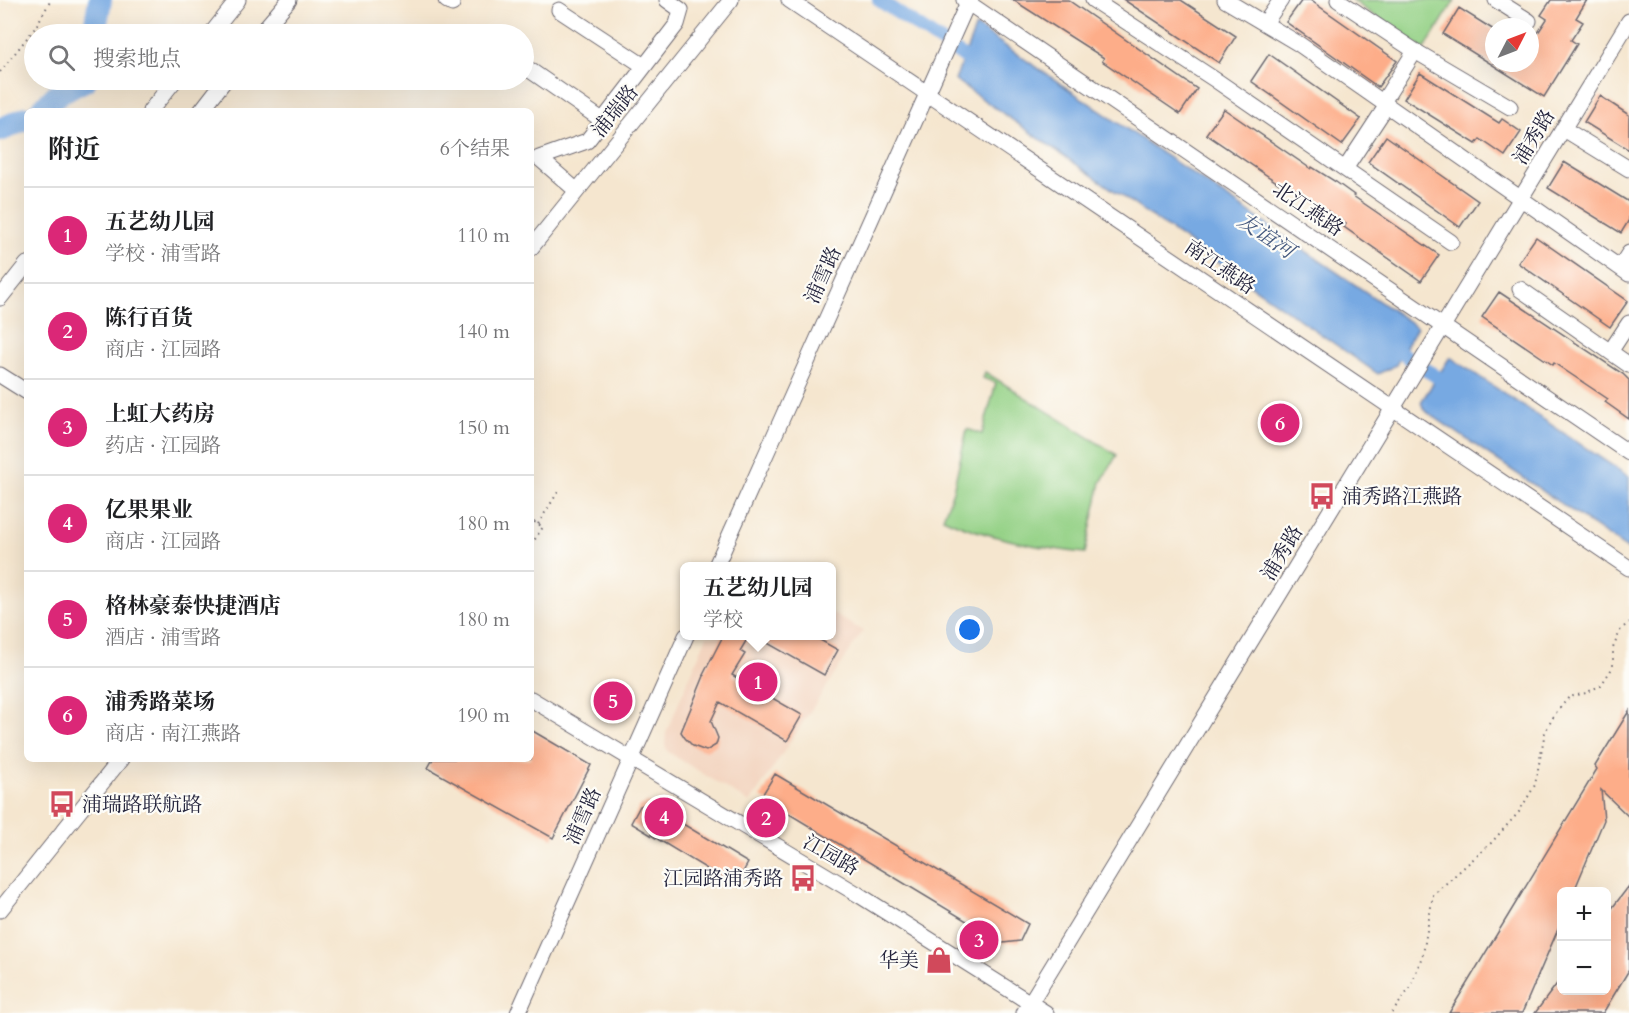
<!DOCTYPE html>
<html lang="zh">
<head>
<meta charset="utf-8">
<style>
	body { margin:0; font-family:Cardo,"Noto Serif SC",serif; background:#f6f6f6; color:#202124 }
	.controls { position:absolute; right:18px; bottom:18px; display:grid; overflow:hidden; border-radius:9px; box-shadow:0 6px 24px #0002 }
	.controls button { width:54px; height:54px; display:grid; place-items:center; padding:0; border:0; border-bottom:2px solid #e0e0e0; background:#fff; color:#202124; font:30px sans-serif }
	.compass { position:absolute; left:1485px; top:18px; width:54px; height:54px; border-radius:50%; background:#fff; box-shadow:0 6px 24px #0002; rotate:48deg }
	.you { position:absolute; left:970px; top:630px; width:21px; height:21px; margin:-15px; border:4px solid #fff; border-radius:50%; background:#1a73e8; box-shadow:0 0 0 9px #1a73e833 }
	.badge { display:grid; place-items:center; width:39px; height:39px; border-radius:50%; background:#db2777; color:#fff; font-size:20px; font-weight:700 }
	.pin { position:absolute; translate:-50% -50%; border:3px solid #fff; box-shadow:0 2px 6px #0006 }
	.popup { position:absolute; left:680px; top:562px; width:156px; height:78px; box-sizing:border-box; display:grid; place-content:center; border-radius:9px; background:#fff; filter:drop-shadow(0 2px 4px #0005); font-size:20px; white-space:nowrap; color:#757577 }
	.popup b { font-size:22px; color:#202124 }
	.popup::after { content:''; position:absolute; left:50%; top:100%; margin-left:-12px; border:12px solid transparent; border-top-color:#fff }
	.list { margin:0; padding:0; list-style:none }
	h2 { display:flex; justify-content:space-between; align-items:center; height:78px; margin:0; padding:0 24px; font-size:26px }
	h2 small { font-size:20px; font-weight:400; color:#757577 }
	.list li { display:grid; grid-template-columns:39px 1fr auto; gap:18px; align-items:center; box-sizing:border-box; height:96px; padding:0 24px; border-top:2px solid #e0e0e0 }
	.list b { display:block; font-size:22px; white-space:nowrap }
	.list p { margin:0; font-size:20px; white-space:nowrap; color:#757577 }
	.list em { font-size:20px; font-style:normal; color:#757577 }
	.icon { flex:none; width:33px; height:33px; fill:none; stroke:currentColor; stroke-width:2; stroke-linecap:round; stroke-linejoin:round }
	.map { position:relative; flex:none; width:1629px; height:1013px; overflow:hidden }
	.search { position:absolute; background:#fff; box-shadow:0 6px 24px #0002; left:24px; top:24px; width:510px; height:66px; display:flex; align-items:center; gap:15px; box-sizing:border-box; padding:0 21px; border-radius:33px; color:#757577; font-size:22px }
	.panel { position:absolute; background:#fff; box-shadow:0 6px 24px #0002; left:24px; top:108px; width:510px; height:654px; border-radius:9px }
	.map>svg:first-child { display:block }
	.built { fill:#f3d4bf }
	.green { fill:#94d186; stroke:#5b7a60; stroke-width:1.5 }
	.water { fill:#77a9e2; stroke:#4c668e; stroke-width:1.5 }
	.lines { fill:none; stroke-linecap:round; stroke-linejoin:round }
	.canal { stroke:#77a9e2; stroke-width:14 }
	.river { stroke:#77a9e2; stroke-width:24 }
	.building { fill:#fdad89 }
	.minor-casing { stroke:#6c676f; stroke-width:17 }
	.path { stroke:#6c676f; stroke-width:2; stroke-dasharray:1.5 4.5; stroke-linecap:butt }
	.minor { stroke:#fff; stroke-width:15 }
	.labels { text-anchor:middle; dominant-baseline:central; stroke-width:4.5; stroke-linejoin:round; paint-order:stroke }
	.street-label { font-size:20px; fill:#22223b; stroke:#fdfcf7 }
	.poi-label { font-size:20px; fill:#22223b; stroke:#fdfcf7; text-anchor:start }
	.water-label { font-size:21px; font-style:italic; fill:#44587e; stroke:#fdfcf7 }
</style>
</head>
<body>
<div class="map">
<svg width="1629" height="1013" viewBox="0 0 1629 1013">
	<rect width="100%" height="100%" fill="#fdfcf7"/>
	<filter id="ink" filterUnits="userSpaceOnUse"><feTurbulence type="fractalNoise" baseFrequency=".0167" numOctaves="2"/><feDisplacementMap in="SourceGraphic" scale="12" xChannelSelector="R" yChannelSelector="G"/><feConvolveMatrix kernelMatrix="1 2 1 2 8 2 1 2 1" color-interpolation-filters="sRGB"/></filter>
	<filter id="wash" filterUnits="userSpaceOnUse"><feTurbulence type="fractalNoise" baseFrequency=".008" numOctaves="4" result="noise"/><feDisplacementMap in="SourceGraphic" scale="24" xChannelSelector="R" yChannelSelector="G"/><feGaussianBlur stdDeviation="1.35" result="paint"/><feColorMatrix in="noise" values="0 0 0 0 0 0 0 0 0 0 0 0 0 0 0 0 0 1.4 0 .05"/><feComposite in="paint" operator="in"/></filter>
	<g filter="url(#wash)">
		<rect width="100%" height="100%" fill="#f5e6cf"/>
		<path class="built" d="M832,613L863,631L750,803L668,752L665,745L666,733L707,636H831Z"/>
		<path class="green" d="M1352,0H1455L1424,50Z
			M985,372L1117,455L1101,482L1085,553C1043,549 981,536 943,518L953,491L967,429L982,434L996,383L983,378Z"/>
		<path class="water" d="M976,26L1417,327L1396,365L1378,374L955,80Z
			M1450,357L1629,477V550L1424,410L1421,402Z"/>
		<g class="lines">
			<path class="canal" d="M879,0L977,66
				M1388,344L1452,387"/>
			<path class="river" d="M94,34L100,0
				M41,111L60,92L85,80
				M0,130L27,118"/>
		</g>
		<g id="blocks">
			<path class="building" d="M1013,0H1068L1197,89L1180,114L1102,61L1104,58Z
				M1124,0H1181L1236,36L1219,63Z
				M1302,0H1310L1397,61L1378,87L1286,22Z
				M1551,0H1587L1576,18L1583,22L1571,40L1577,44L1544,97L1443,34L1459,8L1494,30V63H1530V45L1547,19L1541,15Z
				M1269,54L1361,119L1342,145L1251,81Z
				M1420,73L1499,123L1502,119L1521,132L1505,156L1480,139L1476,144L1404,99Z
				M1600,96L1629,115V150L1584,122Z
				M1224,109L1311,169L1312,167L1336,182L1354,195L1353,196L1439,255L1421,281L1344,227L1346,224L1315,202L1287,184L1284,187L1206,134Z
				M1386,136L1478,201L1460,227L1368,162Z
				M1564,162L1629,202V220L1621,233L1548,188Z
				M1536,237L1628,301L1610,327L1518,263Z
				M1499,292L1623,374L1629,380V419L1605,402L1608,399L1554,363L1553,365L1482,317Z
				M723,636H749L740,651L745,654L732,675L802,715L787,741L720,702L711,721L718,738L716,745L706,751L693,746L685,738L681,732L704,676L703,675Z
				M755,636H813L838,650L824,675Z
				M1629,711V817L1601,790L1604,820L1574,891H1562V920L1522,1013H1449L1597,769L1595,766Z
				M531,730L591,765L553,838L428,768L433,759H531Z
				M775,774L1028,924L1020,941L1003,943L761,797Z
				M648,803L748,863L735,886L631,823L640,806Z
				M1629,886V970L1603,1013H1535L1562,977V990H1606V916Z"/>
		</g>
	</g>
	<g filter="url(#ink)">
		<use href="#blocks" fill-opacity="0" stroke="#6c676f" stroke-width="1.5"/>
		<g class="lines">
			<defs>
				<path id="minor" d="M446,0L452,4
					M789,0L1629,568
					M964,0L1629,453
					M1093,0L1217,81L1451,242
					M1225,0L1299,44L1629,274
					M1338,0L1415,51L1510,107
					M1496,0L1529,21
					M559,10L644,66
					M1265,23L1281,0
					M211,34L238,0
					M260,34L289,0
					M524,66L602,120
					M1383,102L1415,51
					M150,111L175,80
					M201,111L225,80
					M1564,129L1629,169
					M1345,169L1387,105
					M577,191L539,158L587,141L677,24L681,10L667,0
					M531,248L731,0
					M1620,267L1629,253
					M1520,289L1629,365
					M0,298L27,264
					M1610,352L1629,323
					M0,375L27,392
					M716,566L969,0
					M531,699L859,895L1046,1013
					M0,910L121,759
					M518,1013L686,636
					M1024,1013L1629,21"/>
			</defs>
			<use href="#minor" class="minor-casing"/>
			<path class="path" d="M0,72L35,28L51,0
				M538,524L558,492
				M531,528L535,522L543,527L531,545
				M1392,1013L1410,988L1423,954L1433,895L1491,843L1519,812L1535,785L1545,732L1555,714L1569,697L1586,693L1601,685L1613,667V648L1621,629L1629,623"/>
			<use href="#minor" class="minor"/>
		</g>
	</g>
	<defs>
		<symbol id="bus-bare" viewBox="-9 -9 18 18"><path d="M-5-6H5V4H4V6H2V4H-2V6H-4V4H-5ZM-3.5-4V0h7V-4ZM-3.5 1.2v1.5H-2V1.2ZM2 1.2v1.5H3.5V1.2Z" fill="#d1495b" stroke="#fdfcf7" stroke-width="2.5" paint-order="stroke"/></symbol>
		<symbol id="shop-bare" viewBox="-9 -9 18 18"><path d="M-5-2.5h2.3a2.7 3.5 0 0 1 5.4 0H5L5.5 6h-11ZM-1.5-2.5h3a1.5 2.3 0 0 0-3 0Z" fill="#d1495b" stroke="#fdfcf7" stroke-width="2.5" paint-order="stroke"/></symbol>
	</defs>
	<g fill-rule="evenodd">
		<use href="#bus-bare" x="1303" y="477" width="38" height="38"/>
		<use href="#bus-bare" x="43" y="785" width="38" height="38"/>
		<use href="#bus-bare" x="784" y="859" width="38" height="38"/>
		<use href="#shop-bare" x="920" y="941" width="38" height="38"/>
	</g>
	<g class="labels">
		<g class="street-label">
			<text transform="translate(615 111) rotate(-51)">浦瑞路</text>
			<text transform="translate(1534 137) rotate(-59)">浦秀路</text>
			<text transform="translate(1308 209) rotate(34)">北江燕路</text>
			<text transform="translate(1220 267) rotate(34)">南江燕路</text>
			<text transform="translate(823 275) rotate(-66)">浦雪路</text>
			<text transform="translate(1282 553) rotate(-59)">浦秀路</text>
			<text transform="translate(583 816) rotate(-66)">浦雪路</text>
			<text transform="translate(831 855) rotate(30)">江园路</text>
		</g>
		<g class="poi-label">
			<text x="1342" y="496">浦秀路江燕路</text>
			<text x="82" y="804">浦瑞路联航路</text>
			<text x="783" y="878" text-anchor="end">江园路浦秀路</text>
			<text x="919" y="960" text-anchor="end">华美</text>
		</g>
		<g class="water-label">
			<text transform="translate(1266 236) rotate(34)">友谊河</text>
		</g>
	</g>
</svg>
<div class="controls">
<button>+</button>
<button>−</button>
</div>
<svg class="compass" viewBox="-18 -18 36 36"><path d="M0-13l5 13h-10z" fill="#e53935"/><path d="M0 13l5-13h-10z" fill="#757577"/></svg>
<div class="you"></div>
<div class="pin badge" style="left:758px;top:682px">1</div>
<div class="popup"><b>五艺幼儿园</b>学校</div>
<div class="pin badge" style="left:766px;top:818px">2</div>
<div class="pin badge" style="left:979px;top:940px">3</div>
<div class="pin badge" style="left:664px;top:817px">4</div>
<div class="pin badge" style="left:613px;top:701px">5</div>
<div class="pin badge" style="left:1280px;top:423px">6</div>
<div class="search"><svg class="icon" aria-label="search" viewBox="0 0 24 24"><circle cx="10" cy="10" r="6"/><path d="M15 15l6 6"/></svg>搜索地点</div>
<section class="panel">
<h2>附近<small>6个结果</small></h2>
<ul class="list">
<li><span class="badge">1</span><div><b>五艺幼儿园</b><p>学校 · 浦雪路</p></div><em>110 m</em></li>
<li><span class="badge">2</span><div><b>陈行百货</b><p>商店 · 江园路</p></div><em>140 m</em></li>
<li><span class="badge">3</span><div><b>上虹大药房</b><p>药店 · 江园路</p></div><em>150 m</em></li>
<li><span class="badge">4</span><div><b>亿果果业</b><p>商店 · 江园路</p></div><em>180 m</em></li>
<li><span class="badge">5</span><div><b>格林豪泰快捷酒店</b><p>酒店 · 浦雪路</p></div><em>180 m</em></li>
<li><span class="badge">6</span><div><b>浦秀路菜场</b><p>商店 · 南江燕路</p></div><em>190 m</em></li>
</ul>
</section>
</div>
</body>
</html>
